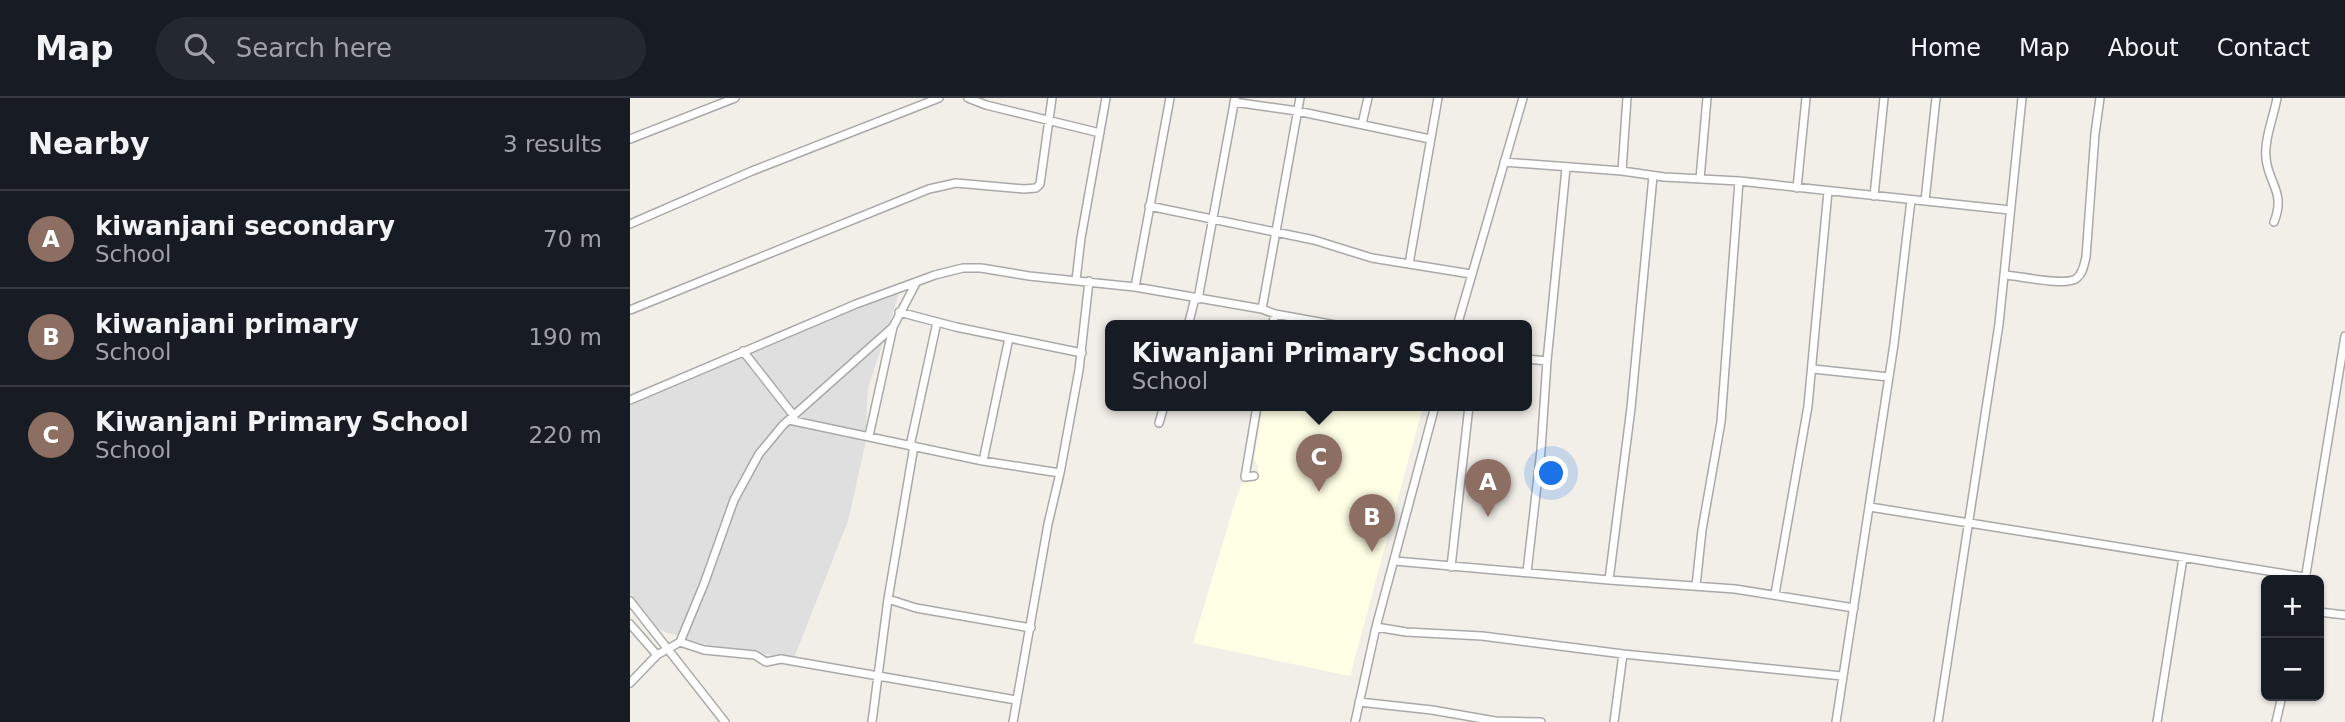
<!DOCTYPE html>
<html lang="en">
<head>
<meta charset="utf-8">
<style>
	body { margin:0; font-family:"DejaVu Sans",sans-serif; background:#242831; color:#f1f3f6 }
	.controls { position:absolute; right:21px; bottom:21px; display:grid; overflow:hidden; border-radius:10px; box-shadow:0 2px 5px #0004 }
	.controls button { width:63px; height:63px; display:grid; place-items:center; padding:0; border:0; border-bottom:2px solid #363941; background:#171b24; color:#f1f3f6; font:35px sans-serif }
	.you { position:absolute; left:922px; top:376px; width:24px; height:24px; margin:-18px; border:5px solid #fff; border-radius:50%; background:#1a73e8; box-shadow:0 0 0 10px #1a73e833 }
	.badge { display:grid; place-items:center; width:46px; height:46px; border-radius:50%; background:#8c9099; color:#fff; font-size:23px; font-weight:700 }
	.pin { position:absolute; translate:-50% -58px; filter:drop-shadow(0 2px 4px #0008) }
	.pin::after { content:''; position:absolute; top:37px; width:24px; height:21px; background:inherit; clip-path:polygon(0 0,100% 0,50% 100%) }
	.popup { position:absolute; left:475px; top:222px; width:427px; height:91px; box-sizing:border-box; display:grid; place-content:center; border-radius:10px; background:#171b24; filter:drop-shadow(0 2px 5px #0005); font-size:23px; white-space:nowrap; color:#9ea1a6 }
	.popup b { font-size:26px; color:#f1f3f6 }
	.popup::after { content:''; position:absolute; left:50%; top:100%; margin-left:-14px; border:14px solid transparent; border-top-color:#171b24 }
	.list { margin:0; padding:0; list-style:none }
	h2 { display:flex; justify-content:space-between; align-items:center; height:91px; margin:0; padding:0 28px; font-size:30px }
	h2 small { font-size:23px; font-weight:400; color:#9ea1a6 }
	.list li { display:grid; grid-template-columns:46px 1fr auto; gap:21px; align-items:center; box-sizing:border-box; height:98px; padding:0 28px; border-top:2px solid #363941 }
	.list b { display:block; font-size:26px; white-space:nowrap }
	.list p { margin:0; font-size:23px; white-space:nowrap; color:#9ea1a6 }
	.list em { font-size:23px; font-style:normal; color:#9ea1a6 }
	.icon { flex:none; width:38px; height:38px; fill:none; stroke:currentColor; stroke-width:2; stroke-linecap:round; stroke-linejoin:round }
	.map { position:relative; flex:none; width:1715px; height:624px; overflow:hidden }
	header { display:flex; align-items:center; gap:42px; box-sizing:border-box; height:98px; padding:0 35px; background:#171b24; border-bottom:2px solid #363941 }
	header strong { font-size:33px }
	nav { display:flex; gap:38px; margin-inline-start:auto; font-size:24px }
	.search { width:490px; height:63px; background:#242831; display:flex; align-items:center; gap:18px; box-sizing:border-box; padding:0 24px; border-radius:38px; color:#9ea1a6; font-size:26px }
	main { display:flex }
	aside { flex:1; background:#171b24 }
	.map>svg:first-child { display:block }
	.residential { fill:#e0dfdf }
	.education { fill:#ffffe5 }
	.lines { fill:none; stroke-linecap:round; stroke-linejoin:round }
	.minor-casing { stroke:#a9a9a9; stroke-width:10 }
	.minor { stroke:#fff; stroke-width:7 }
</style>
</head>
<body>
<header>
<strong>Map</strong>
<div class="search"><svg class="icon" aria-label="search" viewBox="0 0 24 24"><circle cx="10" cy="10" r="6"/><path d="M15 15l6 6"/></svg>Search here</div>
<nav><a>Home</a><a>Map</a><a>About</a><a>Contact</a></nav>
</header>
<main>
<aside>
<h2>Nearby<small>3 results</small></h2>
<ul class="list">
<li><span class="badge" style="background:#8d6e63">A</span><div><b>kiwanjani secondary</b><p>School</p></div><em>70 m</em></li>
<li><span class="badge" style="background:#8d6e63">B</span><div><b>kiwanjani primary</b><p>School</p></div><em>190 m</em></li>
<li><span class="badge" style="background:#8d6e63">C</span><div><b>Kiwanjani Primary School</b><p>School</p></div><em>220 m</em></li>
</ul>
</aside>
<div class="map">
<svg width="1715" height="624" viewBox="0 0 1715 624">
	<rect width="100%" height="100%" fill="#f2efe9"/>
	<path class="residential" d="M271,189L238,290L235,347L218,423L164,560L90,551L23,530L0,496V300Z"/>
	<path class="education" d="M633,308H793L720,578L563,545L606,401L611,387L628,374V367L624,361Z"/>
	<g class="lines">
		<defs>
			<path id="minor" d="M338,0L356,7L470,35
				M604,4L667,13L800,41
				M732,26L738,0
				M0,41L105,0
				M874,64L992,73L1034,79L1109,83L1380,112
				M992,73L997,0
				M1070,81L1077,0
				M1167,90L1176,0
				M1244,98L1254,0
				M1295,103L1306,0
				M519,108L684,142L742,160L841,176
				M1644,124C1656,94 1638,85 1636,60C1634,41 1644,18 1647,0
				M0,126L122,73L309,0
				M779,166L808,0
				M1375,177C1390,178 1437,189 1447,180C1453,175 1454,167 1456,159L1465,36L1470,0
				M446,182L451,140L476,0
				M505,189L540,0
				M568,201L605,0
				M632,211L670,0
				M0,212L299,91L326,85L394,91L406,90L410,86L422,0
				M269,214L326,229L452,255
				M558,228L565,200
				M642,228L645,216
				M827,228L893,0
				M113,253L164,318
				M897,261L917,263
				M1183,271L1259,279
				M0,302L226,206L305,177L333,170H351L399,178L505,189L632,211L645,216L711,228
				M159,322L353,363L430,375
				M529,325L534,308
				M239,338L263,229L286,185
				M280,348L307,224
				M353,363L379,240
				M624,378L615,379L627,308
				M1240,409L1675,479
				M765,463L979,482L1105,491L1224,510
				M821,469L839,308
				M897,474L911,352L917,263L936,70
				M979,482L1001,310L1023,78
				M1675,482L1715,238
				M1066,488L1072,432L1091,324L1109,83
				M1145,496L1178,308L1198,93
				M258,501L286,510L401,530
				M0,503L95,624
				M1689,514L1715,517
				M0,526L27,557
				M746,529L776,534L852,538L993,556L1212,578
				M50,544L74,486L104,402L129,356L153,327L263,229
				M0,585L27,557L50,544L74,552L125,557L136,564L151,561L386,602
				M729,604L802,612L865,623L911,624
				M242,624L258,501L284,348
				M383,624L418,426L430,375L449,272L459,183
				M725,624L746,529L805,308
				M984,624L993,556
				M1206,624L1264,246L1281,102
				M1308,624L1369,226L1392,0
				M1527,624L1553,460
				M1646,624L1652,598"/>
		</defs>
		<use href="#minor" class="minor-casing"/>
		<use href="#minor" class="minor"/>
	</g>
</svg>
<div class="controls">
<button>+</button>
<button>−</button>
</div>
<div class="you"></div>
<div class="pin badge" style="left:858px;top:419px;background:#8d6e63">A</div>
<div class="pin badge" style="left:742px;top:454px;background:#8d6e63">B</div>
<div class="pin badge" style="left:689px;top:394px;background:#8d6e63">C</div>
<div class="popup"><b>Kiwanjani Primary School</b>School</div>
</div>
</main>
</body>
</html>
